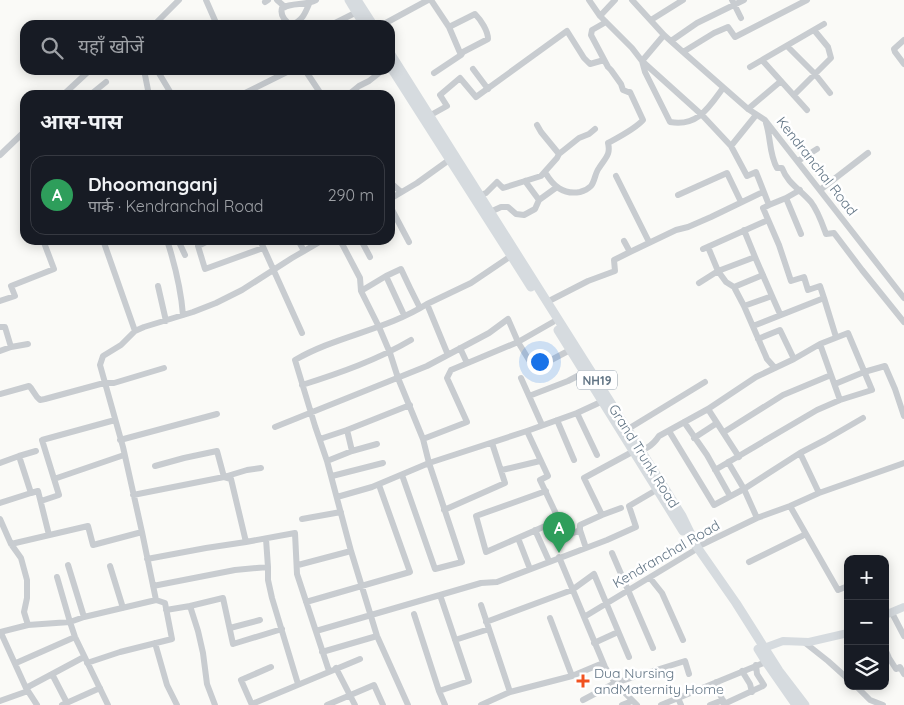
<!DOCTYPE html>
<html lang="hi">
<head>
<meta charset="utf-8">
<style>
	body { margin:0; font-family:Quicksand,"Noto Sans Devanagari",sans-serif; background:#242831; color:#f1f3f6 }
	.controls { position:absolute; right:15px; bottom:15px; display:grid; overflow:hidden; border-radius:10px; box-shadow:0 2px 12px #0003 }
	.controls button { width:45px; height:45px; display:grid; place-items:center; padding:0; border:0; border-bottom:1px solid #363941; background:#171b24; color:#f1f3f6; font:25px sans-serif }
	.you { position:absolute; left:539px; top:361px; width:18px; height:18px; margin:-12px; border:4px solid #fff; border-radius:50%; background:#1a73e8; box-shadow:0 0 0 8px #1a73e833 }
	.badge { display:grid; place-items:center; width:32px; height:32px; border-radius:50%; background:#1a73e8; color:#fff; font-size:16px; font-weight:700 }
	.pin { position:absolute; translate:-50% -41px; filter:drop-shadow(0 1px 2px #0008) }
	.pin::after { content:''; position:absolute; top:26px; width:18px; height:15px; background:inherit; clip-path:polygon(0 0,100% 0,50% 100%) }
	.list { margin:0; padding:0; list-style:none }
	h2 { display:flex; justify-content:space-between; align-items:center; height:65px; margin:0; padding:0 20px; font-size:21px }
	h2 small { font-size:16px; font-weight:400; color:#9ea1a6 }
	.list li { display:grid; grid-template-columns:32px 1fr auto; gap:15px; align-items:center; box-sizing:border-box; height:80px; margin:0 10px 10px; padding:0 10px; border:1px solid #363941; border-radius:15px }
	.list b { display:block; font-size:19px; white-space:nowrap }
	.list p { margin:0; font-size:16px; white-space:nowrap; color:#9ea1a6 }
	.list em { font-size:16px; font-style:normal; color:#9ea1a6 }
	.icon { flex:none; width:28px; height:28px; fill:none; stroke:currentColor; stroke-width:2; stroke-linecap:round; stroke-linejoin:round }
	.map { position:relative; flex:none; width:904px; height:705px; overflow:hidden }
	.search { position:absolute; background:#171b24; box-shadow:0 2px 12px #0003; left:20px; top:20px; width:375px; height:55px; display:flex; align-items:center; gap:12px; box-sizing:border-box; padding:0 18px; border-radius:15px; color:#9ea1a6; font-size:19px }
	.panel { position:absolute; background:#171b24; box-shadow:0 2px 12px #0003; left:20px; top:90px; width:375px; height:155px; border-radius:15px }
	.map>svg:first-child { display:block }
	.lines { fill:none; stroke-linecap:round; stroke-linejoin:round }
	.minor { stroke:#c8ccd0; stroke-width:6 }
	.major { stroke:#d6dbdf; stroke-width:8 }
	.highway { stroke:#d6dbdf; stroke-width:9 }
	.poi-dot { fill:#f15220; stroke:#fff; stroke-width:2 }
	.labels { text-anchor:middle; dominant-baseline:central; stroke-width:5; stroke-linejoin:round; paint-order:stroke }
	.shield { fill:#fff; stroke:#919eaa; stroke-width:1 }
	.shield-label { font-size:12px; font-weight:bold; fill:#627585 }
	.street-label { font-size:14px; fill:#627585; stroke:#fff }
	.poi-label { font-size:14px; fill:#627585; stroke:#fff; text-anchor:start }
</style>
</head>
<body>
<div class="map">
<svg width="904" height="705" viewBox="0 0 904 705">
	<rect width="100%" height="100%" fill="#fafaf7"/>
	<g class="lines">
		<path class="minor" d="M206,0L217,25
			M277,0L285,7
			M431,0L449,27L475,14C481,20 488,31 488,39L463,52L461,55L434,73
			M589,0L600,16L632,48L642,61L702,115L731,146L747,176L756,172L769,205L763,208L779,245L791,281L804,277L808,290L820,286L824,298
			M632,0L664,35L683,52L748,109L765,120L904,298
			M732,0L741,18
			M265,2L268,0
			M309,4C305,14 302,21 291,25C285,21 280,15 282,8C293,2 305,6 316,0
			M600,16L615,0
			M651,20L683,0
			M154,25L179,0
			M331,25L357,12
			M382,25L428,0
			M449,27L461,55
			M664,35L642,61L645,72L670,122C698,127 709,107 723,88
			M904,40L894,49L895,52L904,64
			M671,41L697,23L744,0
			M787,46L815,74L830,93
			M683,52L714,33L728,27L735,37L807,0
			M750,67L762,60
			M473,69L488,89
			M144,70L149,95
			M157,70L172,95
			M305,70L319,91L313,95
			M63,95L90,70
			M90,95L106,82
			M241,95L291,70
			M348,95L359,86L369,81L383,70
			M794,95L831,58L828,47L814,30
			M748,109L781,81
			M807,110L762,60L824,24
			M429,116L447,106L440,95L460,78L476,97L567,31L584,58L590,64L604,60
			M766,123C771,138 769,154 777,168H782C788,184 800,189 811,202C818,211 822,223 826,234L834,233L862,270L904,322
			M537,125L541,132L559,154
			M731,146L756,115
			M0,155L25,131
			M798,161L817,149
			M545,172C553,186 563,195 580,192C584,191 588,189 591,186C595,181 595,173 599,168C605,158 611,155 608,143C619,137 635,129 643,120L630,92H628L623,90L621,84L611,70L608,67L591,35L592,30L606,22
			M616,176L649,242
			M390,179L392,184L401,192
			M525,181L539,200
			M820,190L868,153
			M478,193L481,195L486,193L497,182L503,188L541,176L557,158L559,154L579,138L589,134L595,129
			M678,195L727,173L741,202
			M786,198L801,234
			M390,199L417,183L449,160
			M769,205L786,198L800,190
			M390,206L409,242
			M488,213L501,207H508L516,214L524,215L535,209L539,200L557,187
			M103,240L135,331
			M167,240C175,265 181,289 183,315
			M178,240L185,255
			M210,240L198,246L205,269L263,248
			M260,240L302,333
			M298,240L304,251
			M340,240L360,278L361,291L379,327L390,353L398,378L423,439L429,463L462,562L435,569L402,475
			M361,240L370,257
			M624,241L630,252L676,230L688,227L711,217L763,192
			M708,247L718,271L726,282L734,287L744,306L767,359L775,368
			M703,249L768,220
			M755,257L772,296
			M386,276L404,315
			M699,283L718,271L755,257L744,230
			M158,286L166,321
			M734,287L763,275
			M361,291L386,276L401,269L410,288L420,308
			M0,301L15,296L11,286L54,269L43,240
			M547,302L588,281L615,271L614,260L630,252
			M427,304L448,355
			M744,306L772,296L780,314
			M753,326L824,298L836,337
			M0,327H5L11,347L28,344
			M758,339L780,330L794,359
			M820,344L840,400
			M460,348L467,363
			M0,351L11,347
			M521,378L542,425
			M835,384L864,372L885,366L895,389L904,416
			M302,385C340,373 377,360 411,340
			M0,394L29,386C33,389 34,395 40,400L45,399L104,383H114L164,368
			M529,396L568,381L585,372
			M708,409L739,457
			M577,413L603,401
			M557,420L574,460
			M684,422L707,455L730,496
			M275,427L427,366L489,333L508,319L518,342L532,365L535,367H538L570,350
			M628,429L705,382
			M347,430L352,451
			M527,431L548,476L540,480L559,520L486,552L476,516L546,491
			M669,431L714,505L744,489L800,453L825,440L863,418
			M724,432L783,395L831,375
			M694,438L717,423
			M320,439L347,430L410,405
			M423,439L467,422L447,378L451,370L518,342L553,322
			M120,440L217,414
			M800,453L819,493
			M19,456L36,451
			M327,461L352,451L377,444
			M728,462L744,489L757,518
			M0,463L19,456L31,493L38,491L49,535
			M155,466L184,458L217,451L224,477L231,479L246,542
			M502,470L540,461
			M332,476L383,463
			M54,479L124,455
			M133,495L224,477L247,470L261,468
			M337,497L372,487L429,463L527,431L577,413L597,455
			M41,501L59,495L42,440L115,420
			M0,503L31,493
			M790,506L838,590L848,586
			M444,510L505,483L492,443
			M602,515L621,508
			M0,519L11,544L21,558L27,580V598L24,612L28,625
			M302,519L341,512
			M550,524L557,540L580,530V525L602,515L584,478L634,451C644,451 653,445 659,436L708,409L756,377L794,359L820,344L848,333L872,390L840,400L817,410L715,470
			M535,530L549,561
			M580,530L586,548
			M518,538L530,569
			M266,539L268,567V580L272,598L298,684
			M11,544L88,526L93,545L142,532
			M612,553L653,648
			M559,557L605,667L615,683L637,705
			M147,559L206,548L246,542L295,533L297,574L329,671
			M749,562L806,534
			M68,565L84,617
			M298,565L351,551
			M110,566L123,608
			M57,577L70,622L75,637L108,705
			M650,578L662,593L683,640
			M153,586L235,570L268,567
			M306,602L410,572L379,485
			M481,605L510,692
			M166,610L190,606
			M892,613L904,636
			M414,614L439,691L445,705
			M584,617L695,550L697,547L757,518L790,506L819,493L904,463
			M550,618L572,676
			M486,622L572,590L594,574L629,657
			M230,628L260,620
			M316,631L440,595
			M0,632L28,625L70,622L84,617L156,600L142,532L123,447L100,365L103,356L121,345L135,331L144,327L193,312L216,303L242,290L292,258L323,240
			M1,633L26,688L37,705
			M455,640L489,629
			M804,642L828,661L848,679
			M155,643L167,685L177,705
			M594,643L618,632
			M885,649L889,658L896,669L900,667L904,674
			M322,652L377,636
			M16,663L75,637
			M87,663L120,652L172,639L165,603L156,600
			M336,668L355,705
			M742,671L750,684L752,692
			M52,674L67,703
			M716,682L724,705
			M856,686L870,700L883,705
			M26,688L84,657
			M439,691L469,681L440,595L481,583L497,582L607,540L636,527L629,506L658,489
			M678,698L681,705
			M583,700L615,683L685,661L689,674
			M0,701L28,691
			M252,704L360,659
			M724,704L763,686L764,685L757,674L756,665
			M62,705L100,688
			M215,705L207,684L203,653L198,631L190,606L223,598L233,644L282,629
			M252,705L241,680L271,667
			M327,705L374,685L383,705
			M408,705L377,636L351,551L327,461L315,426L295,360C336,336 386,330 427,304L471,283L511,256
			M481,705L510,692L572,676L603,663
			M622,705L632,701
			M661,705L766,662
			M710,705L723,700"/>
		<path class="major" d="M885,615L904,607
			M764,648L783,641L809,642L848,633"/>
		<path class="highway" d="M349,0L364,25
			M357,0L373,25
			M390,53L662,484L682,516L697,547L736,603L779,671L805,705
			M390,66L531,287
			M558,330L683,531
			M758,649L766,662L796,705"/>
	</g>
	<path class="poi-dot" d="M580.5 673.5h5v5h5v5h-5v5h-5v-5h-5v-5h5z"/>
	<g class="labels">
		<rect class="shield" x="577" y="370.5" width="40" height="19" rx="4"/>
		<g class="shield-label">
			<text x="597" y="380">NH19</text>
		</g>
		<g class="street-label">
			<text transform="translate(817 166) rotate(52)">Kendranchal Road</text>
			<text transform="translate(644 456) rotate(58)">Grand Trunk Road</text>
			<text transform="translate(666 554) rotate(-30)">Kendranchal Road</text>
		</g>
		<g class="poi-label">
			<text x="594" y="673">Dua Nursing<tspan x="594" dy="16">andMaternity Home</tspan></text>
		</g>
	</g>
</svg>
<div class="controls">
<button>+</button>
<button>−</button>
<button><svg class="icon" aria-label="layers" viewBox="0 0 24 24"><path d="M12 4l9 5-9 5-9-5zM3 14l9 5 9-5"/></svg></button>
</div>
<div class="you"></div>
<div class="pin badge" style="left:559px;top:553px;background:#2e9e5b">A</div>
<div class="search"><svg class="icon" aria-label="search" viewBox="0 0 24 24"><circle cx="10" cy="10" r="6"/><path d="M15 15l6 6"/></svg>यहाँ खोजें</div>
<section class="panel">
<h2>आस-पास<small></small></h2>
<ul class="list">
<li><span class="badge" style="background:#2e9e5b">A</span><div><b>Dhoomanganj</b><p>पार्क · Kendranchal Road</p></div><em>290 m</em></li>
</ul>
</section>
</div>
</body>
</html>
